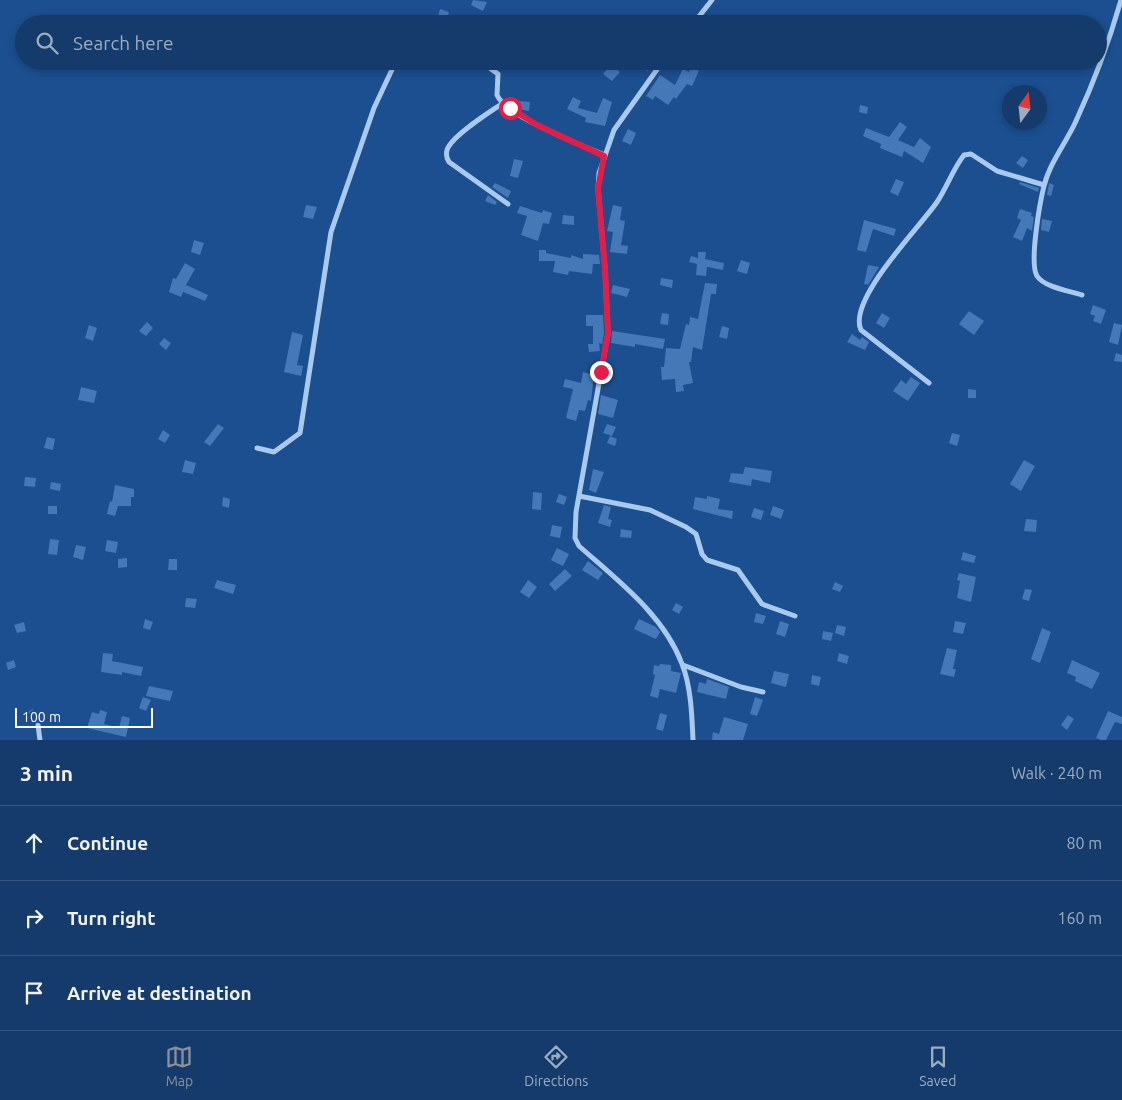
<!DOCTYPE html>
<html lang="en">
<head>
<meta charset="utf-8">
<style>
	body { margin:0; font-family:Ubuntu,sans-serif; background:#1d4271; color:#f1f3f6 }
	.compass { position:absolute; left:1002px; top:85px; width:45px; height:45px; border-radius:50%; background:#143b6b; box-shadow:0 2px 8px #0003; rotate:15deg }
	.scale { position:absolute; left:15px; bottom:12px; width:138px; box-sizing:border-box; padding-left:5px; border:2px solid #fff; border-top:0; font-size:14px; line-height:18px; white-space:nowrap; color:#fff; -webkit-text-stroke:4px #1b4f8f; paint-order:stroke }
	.stop { position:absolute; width:15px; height:15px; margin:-11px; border:4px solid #e11d48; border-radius:50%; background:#fff }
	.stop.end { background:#e11d48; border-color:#fff; box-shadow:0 1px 5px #0008 }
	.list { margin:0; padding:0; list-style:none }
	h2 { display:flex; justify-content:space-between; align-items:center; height:65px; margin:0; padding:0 20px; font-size:21px }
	h2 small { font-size:16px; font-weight:400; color:#9dadc1 }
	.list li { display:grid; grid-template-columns:32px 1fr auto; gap:15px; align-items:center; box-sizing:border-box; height:75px; padding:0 20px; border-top:1px solid #33557e }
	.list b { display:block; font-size:19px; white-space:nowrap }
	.list em { font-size:16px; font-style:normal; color:#9dadc1 }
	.icon { flex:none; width:28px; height:28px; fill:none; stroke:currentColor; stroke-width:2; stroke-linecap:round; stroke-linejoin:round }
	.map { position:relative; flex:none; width:1122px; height:740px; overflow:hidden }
	.search { position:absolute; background:#143b6b; box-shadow:0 2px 8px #0003; left:15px; right:15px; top:15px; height:55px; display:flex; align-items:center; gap:12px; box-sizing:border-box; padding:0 18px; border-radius:28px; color:#9dadc1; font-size:19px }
	.sheet { height:290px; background:#143b6b }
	nav { display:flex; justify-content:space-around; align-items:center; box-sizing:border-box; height:70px; border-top:1px solid #33557e; background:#143b6b; font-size:14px; color:#9dadc1 }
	nav a { display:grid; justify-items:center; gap:2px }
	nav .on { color:#8c9099 }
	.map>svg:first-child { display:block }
	.building { fill:#4478b7 }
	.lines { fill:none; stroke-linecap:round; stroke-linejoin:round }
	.minor { stroke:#a9c9ee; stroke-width:5 }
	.route { stroke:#e11d48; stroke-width:6 }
</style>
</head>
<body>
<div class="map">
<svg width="1122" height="740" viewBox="0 0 1122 740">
	<rect width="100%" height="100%" fill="#1b4f8f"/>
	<path class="building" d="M473,0L487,2L483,11L471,5Z
		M440,9L449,12L446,24L437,21Z
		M624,61H648L652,63L648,71Z
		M611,65L620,72L612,81L603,74Z
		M691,67L699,71L692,86L687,84L676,99L674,97L668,105L655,96L653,100L646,96L660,75L675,85L683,69L689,72Z
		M573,97L581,101L578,108L597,113L603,98L612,102L605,126L585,122L586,118L567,109Z
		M519,101L530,102L529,111L518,109Z
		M860,105L868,107L867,114L859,112Z
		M900,122L907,127L898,140L914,147L920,138L931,147L923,163L904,151L902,157L880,148L881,144L863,136L866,128L889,137Z
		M628,129L636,133L631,145L622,141Z
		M1022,156L1028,160L1023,168L1016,163Z
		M514,159L523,161L518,178L510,176Z
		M896,179L904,182L898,196L890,192Z
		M1020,182L1039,188L1038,192L1019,184Z
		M495,183L511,191L508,198L492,187Z
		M1049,183L1054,185L1051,196L1047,195Z
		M488,195L497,202L495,205L485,201Z
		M306,205L317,207L313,219L303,217Z
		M613,205L622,207L620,220L625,221L621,245L628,246L627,254L610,252L613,232L607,231Z
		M520,206L542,213L543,210L552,213L549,224L543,223L538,241L521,235L527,216L517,213Z
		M1020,209L1032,213L1031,216L1034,217L1032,231L1027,228L1022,241L1013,237L1021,220L1017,218Z
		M563,215L574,216V225L562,224Z
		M1042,219L1052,221L1049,232L1041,230Z
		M864,220L896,229L894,236L873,229L866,252L857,250Z
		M194,240L204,243L200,255L191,252Z
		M539,250H546V253L571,258V255L583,259V254L599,255L600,264H593L592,274L569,271L568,275L553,272L555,261H539Z
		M698,252H706L705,259L724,263L723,270L707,267L706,276L696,275L697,264L689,262L691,256L698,258Z
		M741,260L750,263L747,274L737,271Z
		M185,263L195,269L186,285L208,295L205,301L183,292L181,297L169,292L173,278L176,279Z
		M868,265L879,267L868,285L864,284Z
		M661,278L673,280L672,288L660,285Z
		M705,283L717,284L716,294H711L702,350L693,347L691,362H689L693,383L683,385L684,391L676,392L675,379L662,380L661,367H664L666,348L680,349L686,324L689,325L690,317L698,319Z
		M613,285L630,289L627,297L611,293Z
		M1093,305L1106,310L1101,324L1093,321L1095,316L1090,314Z
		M969,311L984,321L974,335L959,324Z
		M662,313L669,314L668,325L660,324Z
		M882,313L890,318L884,328L876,323Z
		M586,315H603L604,333L602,344L599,343L600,351L589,352L588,344H593V326H586Z
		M147,322L153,328L146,336L139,331Z
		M1114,323L1122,325L1118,345L1109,342Z
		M89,325L97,328L93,341L85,338Z
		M722,326L729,328L727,339L719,337Z
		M612,331L665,339L663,349L635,344V347L611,343Z
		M292,332L303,335L297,365L303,366L301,376L284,372Z
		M852,334L860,340L862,337L869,342L865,350L847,342Z
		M164,338L171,343L166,350L159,344Z
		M1116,353L1122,355V362L1114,361Z
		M583,372L594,375L591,401L588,400L585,411L579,410L576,421L566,418L573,389L563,387L565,379L581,383Z
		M911,377L920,383L908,401L893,391L901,380L906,384Z
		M81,387L97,391L94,403L78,400Z
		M968,389L976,390V398H968Z
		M601,395L618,400L613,418L598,414Z
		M218,424L224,428L210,446L204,442Z
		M607,424L616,427L612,436L603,433Z
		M163,430L170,435L165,443L158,439Z
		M952,433L960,435L957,446L949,443Z
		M610,436L617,439L615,446L607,443Z
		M47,437L55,439L53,450L44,448Z
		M185,460L196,463L193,474L182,472Z
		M1024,460L1035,466L1021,491L1010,484Z
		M745,467L772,471L770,483L752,479L751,486L729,482L731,473L743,474Z
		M593,469L604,472L596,493L589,490Z
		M25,477L36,478L35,487L24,486Z
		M51,482L61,484L60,491L50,489Z
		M115,485L134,489V497H131V506H118L115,516L107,514L110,501L112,502Z
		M533,492L542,493L541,510L532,509Z
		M559,494L567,497L564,505L556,502Z
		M707,496L720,499L718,509L733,511L732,519L693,509L695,497L707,499Z
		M223,497L230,499L229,508L222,506Z
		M604,505L611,507L608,519L612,520L610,527L598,523Z
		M48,506H57V514H48Z
		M773,506L784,510L781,519L770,515Z
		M754,508L764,511L761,520L751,517Z
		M1026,519L1037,520L1036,532L1024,531Z
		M552,525L562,527L560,538L550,536Z
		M621,529L632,531L631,538L620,537Z
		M50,539L59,540L57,555L48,554Z
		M107,540L118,542L116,553L105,551Z
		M76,545L86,547L83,560L73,557Z
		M557,548L569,554L563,566L551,560Z
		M963,552L976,556L974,563L961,560Z
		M127,558V567L118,568V559Z
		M169,559H177V570H168Z
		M588,561L603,573L598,580L582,570Z
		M565,569L572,576L555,591L549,584Z
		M959,573L976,577L971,602L957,598L960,581L957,580Z
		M217,580L236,585L233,594L214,588Z
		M528,580L537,587L529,598L520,592Z
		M835,582L843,586L840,592L832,589Z
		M1025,589L1032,590L1029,601L1022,599Z
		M186,598L197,599L195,608L185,607Z
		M676,603L683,607L679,614L672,610Z
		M756,613L766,616L763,624L754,622Z
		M145,619L153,622L150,630L143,628Z
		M639,619L656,627L660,632L656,639L634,629Z
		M780,621L789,624L785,637L776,634Z
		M955,621L966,623L963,634L953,632Z
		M24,622L26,631L17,633L14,625Z
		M837,625L846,627L844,636L835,633Z
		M1042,628L1051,632L1040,663L1031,659Z
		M823,631L833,633L831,641L822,639Z
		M947,648L957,650L953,669H956L954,677L940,674Z
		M103,653L113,654L112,661L143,667L141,676L122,672V675L101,672Z
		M839,653L849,656L847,664L837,661Z
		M14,660L16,667L8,670L6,663Z
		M1072,660L1100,673L1092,689L1075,681L1076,677L1067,673Z
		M660,664L671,665V671L681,673L676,693L660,689L658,698L650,696L655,675L653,674L654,665L659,666Z
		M774,671L789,674L786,687L771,683Z
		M812,675L821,677L819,686L811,684Z
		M707,679L729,687L726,699L697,692L699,682L706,684Z
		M149,686L173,691L170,701L146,696Z
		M143,697L151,700L146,711L139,708Z
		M755,697L763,700L757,716L750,714Z
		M33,709L36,717L28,720L25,713Z
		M100,710L107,712L104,724L119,728L122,716L130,718L126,737L87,728L92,712L99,714Z
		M1108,711L1122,717V724L1115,722L1106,740H1101L1096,738Z
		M660,713L667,715L663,731L656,729Z
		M1068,715L1074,719L1067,730L1061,725Z
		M724,717L748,724L743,740H712L713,732L719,734Z"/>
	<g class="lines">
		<path class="minor" d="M693,24L712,0
			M480,61L498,74L497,95C506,116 581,145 604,155
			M663,61L614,130L599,173L598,189L605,269L608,333L576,512L575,538L579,546C617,580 664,615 682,664C691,686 692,716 693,740
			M503,103C490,112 451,136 447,150C446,154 447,159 449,162L508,204
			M1082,295C1069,291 1044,287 1037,276C1029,263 1040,202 1044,186C1050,162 1066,143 1076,121C1094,82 1109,42 1121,0
			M929,383L861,330C847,300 920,227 937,202C947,187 953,169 964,155L971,154L997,171L1044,185
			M257,448L274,452L300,433L331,232L374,108L396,61
			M579,496L650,510L686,527L696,534L702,554L707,560L738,570L762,604L795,616
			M683,665L741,687L763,692
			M38,725L40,740"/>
	</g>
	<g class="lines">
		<path class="route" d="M510,108L537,125L604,156L598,189L605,269L608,333L601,372"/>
	</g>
</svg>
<svg class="compass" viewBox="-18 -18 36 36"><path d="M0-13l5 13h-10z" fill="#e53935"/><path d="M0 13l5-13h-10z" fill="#9dadc1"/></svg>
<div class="scale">100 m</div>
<div class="stop" style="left:510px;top:108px"></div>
<div class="stop end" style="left:601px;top:372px"></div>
<div class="search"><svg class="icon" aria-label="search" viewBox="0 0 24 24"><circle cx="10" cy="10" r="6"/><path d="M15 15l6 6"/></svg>Search here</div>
</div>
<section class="sheet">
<h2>3 min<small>Walk · 240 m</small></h2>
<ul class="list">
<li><svg class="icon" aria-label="ahead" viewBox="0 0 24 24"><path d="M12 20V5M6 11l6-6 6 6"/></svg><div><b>Continue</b></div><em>80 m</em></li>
<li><svg class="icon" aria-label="right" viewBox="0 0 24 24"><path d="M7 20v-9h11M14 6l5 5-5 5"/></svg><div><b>Turn right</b></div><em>160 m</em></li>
<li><svg class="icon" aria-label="arrive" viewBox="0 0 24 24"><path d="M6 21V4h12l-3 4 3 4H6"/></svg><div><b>Arrive at destination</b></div></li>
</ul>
</section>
<nav>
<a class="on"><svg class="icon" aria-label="map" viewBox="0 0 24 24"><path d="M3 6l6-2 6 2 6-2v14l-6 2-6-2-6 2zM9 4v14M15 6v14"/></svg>Map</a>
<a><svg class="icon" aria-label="directions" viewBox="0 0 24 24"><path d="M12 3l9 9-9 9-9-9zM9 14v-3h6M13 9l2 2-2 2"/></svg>Directions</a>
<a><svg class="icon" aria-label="saved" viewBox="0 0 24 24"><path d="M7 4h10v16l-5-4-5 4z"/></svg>Saved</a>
</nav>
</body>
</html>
